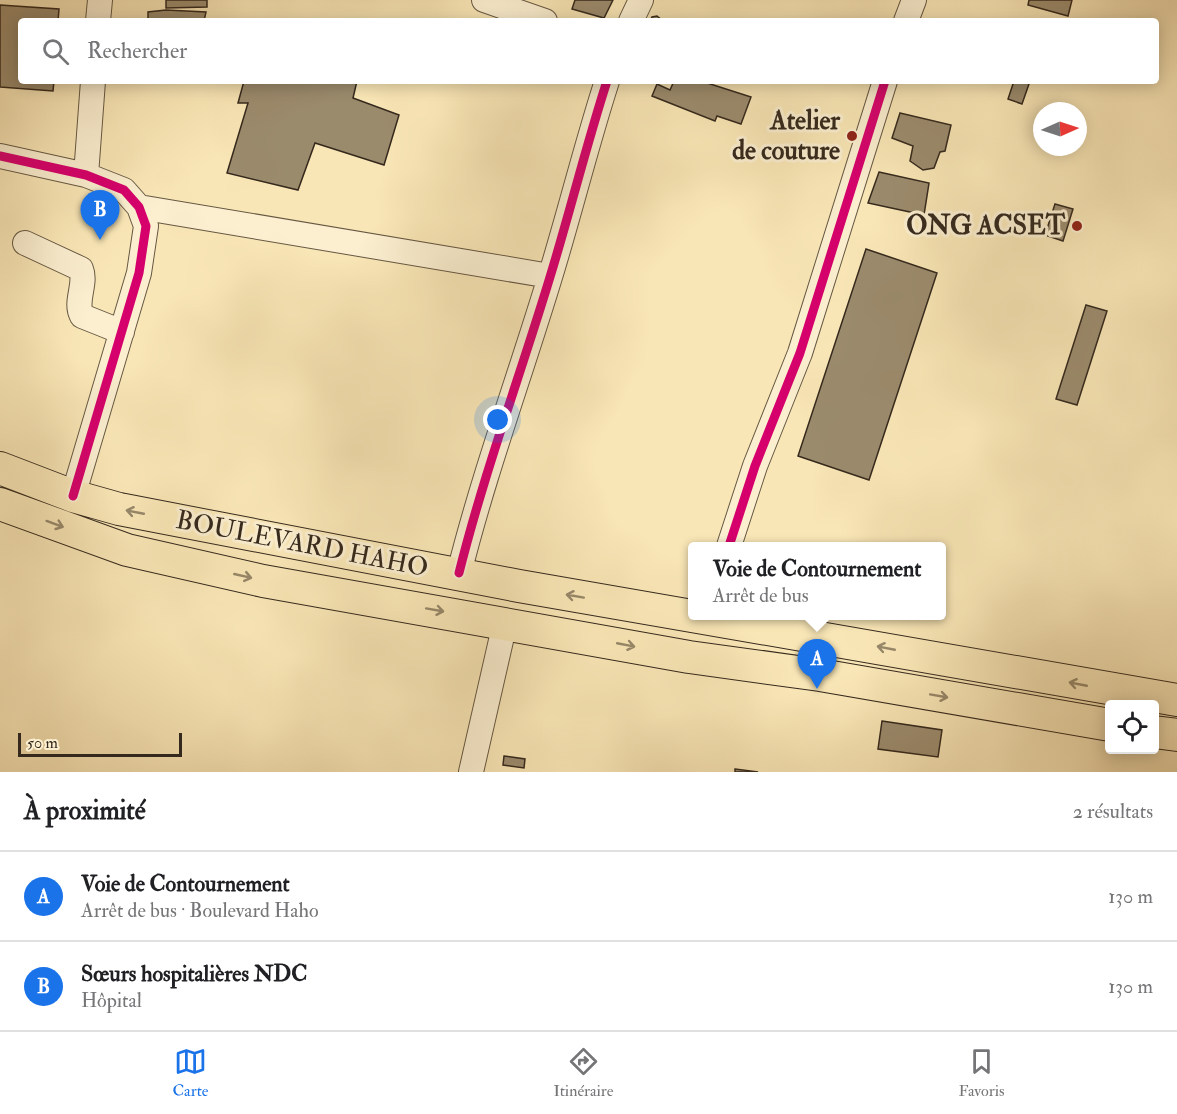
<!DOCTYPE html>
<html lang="fr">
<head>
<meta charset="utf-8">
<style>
	body { margin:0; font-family:"IM FELL Double Pica",serif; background:#f6f6f6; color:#202124 }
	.controls { position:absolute; right:18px; bottom:18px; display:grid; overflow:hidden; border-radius:6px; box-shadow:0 3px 15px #0003 }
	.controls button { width:54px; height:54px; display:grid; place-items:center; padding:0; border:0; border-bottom:2px solid #e0e0e0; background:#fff; color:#202124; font:30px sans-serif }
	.compass { position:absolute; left:1033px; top:102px; width:54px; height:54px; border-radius:50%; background:#fff; box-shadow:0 3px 15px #0003; rotate:87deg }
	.scale { position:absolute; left:18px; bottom:15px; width:164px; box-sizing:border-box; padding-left:6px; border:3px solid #35291d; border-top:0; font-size:16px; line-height:21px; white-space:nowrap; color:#35291d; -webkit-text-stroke:4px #fbefd0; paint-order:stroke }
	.you { position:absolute; left:498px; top:420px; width:21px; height:21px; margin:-15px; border:4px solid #fff; border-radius:50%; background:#1a73e8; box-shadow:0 0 0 9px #1a73e833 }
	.badge { display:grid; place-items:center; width:39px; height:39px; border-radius:50%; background:#1a73e8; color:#fff; font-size:20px; font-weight:700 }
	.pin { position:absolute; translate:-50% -50px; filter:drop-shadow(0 2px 3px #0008) }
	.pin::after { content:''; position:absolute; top:32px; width:21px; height:18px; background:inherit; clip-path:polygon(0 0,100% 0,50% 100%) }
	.popup { position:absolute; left:688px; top:542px; width:258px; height:78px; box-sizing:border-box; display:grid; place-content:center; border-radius:6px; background:#fff; filter:drop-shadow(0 2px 4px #0005); font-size:20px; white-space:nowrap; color:#757577 }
	.popup b { font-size:22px; color:#202124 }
	.popup::after { content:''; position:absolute; left:50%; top:100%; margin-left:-12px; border:12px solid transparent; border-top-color:#fff }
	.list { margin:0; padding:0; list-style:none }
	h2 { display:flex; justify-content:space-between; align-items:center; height:78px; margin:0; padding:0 24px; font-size:26px }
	h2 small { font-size:20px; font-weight:400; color:#757577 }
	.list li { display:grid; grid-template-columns:39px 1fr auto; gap:18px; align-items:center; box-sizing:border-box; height:90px; padding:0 24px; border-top:2px solid #e0e0e0 }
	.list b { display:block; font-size:22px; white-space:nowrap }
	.list p { margin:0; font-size:20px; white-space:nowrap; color:#757577 }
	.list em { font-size:20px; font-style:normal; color:#757577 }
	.icon { flex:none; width:33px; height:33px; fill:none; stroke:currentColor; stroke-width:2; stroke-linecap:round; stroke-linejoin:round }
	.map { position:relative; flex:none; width:1177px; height:772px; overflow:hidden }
	.search { position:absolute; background:#fff; box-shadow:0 3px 15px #0003; left:18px; right:18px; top:18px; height:66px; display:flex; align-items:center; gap:15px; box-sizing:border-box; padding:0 21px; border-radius:6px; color:#757577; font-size:22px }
	.sheet { height:258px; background:#fff }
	nav { display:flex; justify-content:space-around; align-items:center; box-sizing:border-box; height:84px; border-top:2px solid #e0e0e0; background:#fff; font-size:16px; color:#757577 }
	nav a { display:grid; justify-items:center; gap:3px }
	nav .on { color:#1a73e8 }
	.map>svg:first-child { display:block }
	.building { fill:#9b8b6d; stroke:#35291d; stroke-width:1.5 }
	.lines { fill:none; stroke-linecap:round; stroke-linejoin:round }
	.minor-casing { stroke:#665843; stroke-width:26 }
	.major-casing { stroke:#35291d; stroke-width:34 }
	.minor { stroke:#fbefd0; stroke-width:24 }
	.major { stroke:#f9e6b6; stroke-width:32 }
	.cycleway-casing { stroke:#fbefd0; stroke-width:13 }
	.cycleway { stroke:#d6006c; stroke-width:9 }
	.oneway { stroke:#97886a }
	.poi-dot { fill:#8f2418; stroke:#fbefd0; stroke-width:2 }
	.labels { text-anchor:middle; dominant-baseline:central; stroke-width:6; stroke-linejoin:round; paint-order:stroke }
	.poi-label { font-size:26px; font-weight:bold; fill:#35291d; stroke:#fbefd0; text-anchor:end }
	.street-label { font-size:26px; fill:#35291d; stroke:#fbefd0 }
</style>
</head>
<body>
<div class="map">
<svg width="1177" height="772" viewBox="0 0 1177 772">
	<rect width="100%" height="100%" fill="#f9e6b6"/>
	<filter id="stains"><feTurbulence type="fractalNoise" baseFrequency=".00333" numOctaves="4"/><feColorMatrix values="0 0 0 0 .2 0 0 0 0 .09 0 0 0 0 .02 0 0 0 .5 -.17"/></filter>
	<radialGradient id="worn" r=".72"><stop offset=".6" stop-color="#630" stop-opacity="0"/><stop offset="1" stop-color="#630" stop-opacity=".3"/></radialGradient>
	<path class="building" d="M166,0H207V7L166,8Z
		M575,0H613L604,18L572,9Z
		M1029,0H1072L1068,16L1028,5Z
		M0,5L59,9L58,21H21V81H54L53,91L0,87Z
		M166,10L206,12L204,21H148V12Z
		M657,16L663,21H650L652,17Z
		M244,81H357L353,98L399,115L384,165L315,143L298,190L227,173L248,103H238Z
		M674,81H701L751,97L741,124L717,116L715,121L652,96L657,84L670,90Z
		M1014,81H1030L1022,104L1008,99Z
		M900,113L951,125L945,151L940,152L934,168L923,170L910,161L913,146L892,138Z
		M879,172L929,183L924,215L868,203Z
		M1055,204L1073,209L1063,241L1045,235Z
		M866,249L937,273L869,480L798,456Z
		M1086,305L1107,311L1077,405L1056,399Z
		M882,721L942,730L938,757L878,749Z
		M504,756L525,759L524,768L503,765Z
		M735,769L758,772H735Z"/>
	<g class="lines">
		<defs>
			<path id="minor" d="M484,0L545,21
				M98,21L100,0
				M631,21L641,0
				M906,21L914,0
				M0,156L86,175L124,190L139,207L146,226L139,273L73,496
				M86,175L93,81
				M139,207L550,276
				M25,243L81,269C87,284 74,302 82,316L122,332
				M729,546L755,466L800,353L885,81
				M459,573C484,473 520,376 550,277C570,212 586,146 607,81
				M471,772L505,623"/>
			<path id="major" d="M0,468L73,496L119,509L519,586L1177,700
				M0,504L127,550L263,581L689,657L820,675L1110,725
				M1154,732L1177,735"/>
		</defs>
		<use href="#minor" class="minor-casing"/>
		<use href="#major" class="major-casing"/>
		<use href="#minor" class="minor"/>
		<use href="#major" class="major"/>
		<defs>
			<path id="cycleway" d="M0,156L86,175L124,190L139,207L146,226L139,273L73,496
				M729,546L755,466L800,353L885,81
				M459,573C484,473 520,376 550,277C570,212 586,146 607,81"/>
		</defs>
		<use href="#cycleway" class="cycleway-casing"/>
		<use href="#cycleway" class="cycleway"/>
	</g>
	<defs><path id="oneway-shaft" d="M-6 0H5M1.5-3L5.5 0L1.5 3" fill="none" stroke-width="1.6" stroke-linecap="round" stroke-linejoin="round" transform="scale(1.5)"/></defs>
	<g class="oneway">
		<use href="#oneway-shaft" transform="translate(135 512) rotate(-169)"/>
		<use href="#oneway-shaft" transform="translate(55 524) rotate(20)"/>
		<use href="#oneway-shaft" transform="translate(243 576) rotate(13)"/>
		<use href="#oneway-shaft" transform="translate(575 596) rotate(-170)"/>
		<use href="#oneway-shaft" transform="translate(435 610) rotate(10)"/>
		<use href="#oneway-shaft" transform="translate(626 645) rotate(11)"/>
		<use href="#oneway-shaft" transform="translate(886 648) rotate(-169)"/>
		<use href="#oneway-shaft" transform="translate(1078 684) rotate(-169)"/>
		<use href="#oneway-shaft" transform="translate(939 696) rotate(10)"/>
	</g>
	<g class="poi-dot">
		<circle cx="852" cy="136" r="6"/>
		<circle cx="1077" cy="226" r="6"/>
	</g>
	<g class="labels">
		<g class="poi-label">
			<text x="840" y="121">Atelier<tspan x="840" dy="30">de couture</tspan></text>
			<text x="1065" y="226">ONG ACSET</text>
		</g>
		<g class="street-label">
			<text transform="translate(302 544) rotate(11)">BOULEVARD HAHO</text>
		</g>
	</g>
	<rect width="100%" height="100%" filter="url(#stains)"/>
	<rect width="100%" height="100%" fill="url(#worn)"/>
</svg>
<div class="controls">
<button><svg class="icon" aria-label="locate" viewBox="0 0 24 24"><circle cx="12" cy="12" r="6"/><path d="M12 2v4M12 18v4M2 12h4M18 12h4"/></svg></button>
</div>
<svg class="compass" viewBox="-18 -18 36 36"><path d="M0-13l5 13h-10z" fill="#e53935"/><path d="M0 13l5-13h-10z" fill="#757577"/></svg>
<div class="scale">50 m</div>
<div class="you"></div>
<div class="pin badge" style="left:817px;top:689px">A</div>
<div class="popup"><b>Voie de Contournement</b>Arrêt de bus</div>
<div class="pin badge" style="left:100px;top:240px">B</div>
<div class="search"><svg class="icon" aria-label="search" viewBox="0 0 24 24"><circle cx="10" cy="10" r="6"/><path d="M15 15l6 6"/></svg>Rechercher</div>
</div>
<section class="sheet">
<h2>À proximité<small>2 résultats</small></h2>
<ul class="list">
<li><span class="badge">A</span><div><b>Voie de Contournement</b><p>Arrêt de bus · Boulevard Haho</p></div><em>130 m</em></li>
<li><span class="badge">B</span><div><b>Sœurs hospitalières NDC</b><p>Hôpital</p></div><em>130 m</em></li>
</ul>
</section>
<nav>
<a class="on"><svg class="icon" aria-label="map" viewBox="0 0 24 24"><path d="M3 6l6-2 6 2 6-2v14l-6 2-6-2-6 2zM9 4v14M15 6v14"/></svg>Carte</a>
<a><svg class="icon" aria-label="directions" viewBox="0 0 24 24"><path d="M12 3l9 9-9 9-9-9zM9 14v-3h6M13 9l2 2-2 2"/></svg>Itinéraire</a>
<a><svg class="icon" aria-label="saved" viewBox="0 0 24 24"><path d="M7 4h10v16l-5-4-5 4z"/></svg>Favoris</a>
</nav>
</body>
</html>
